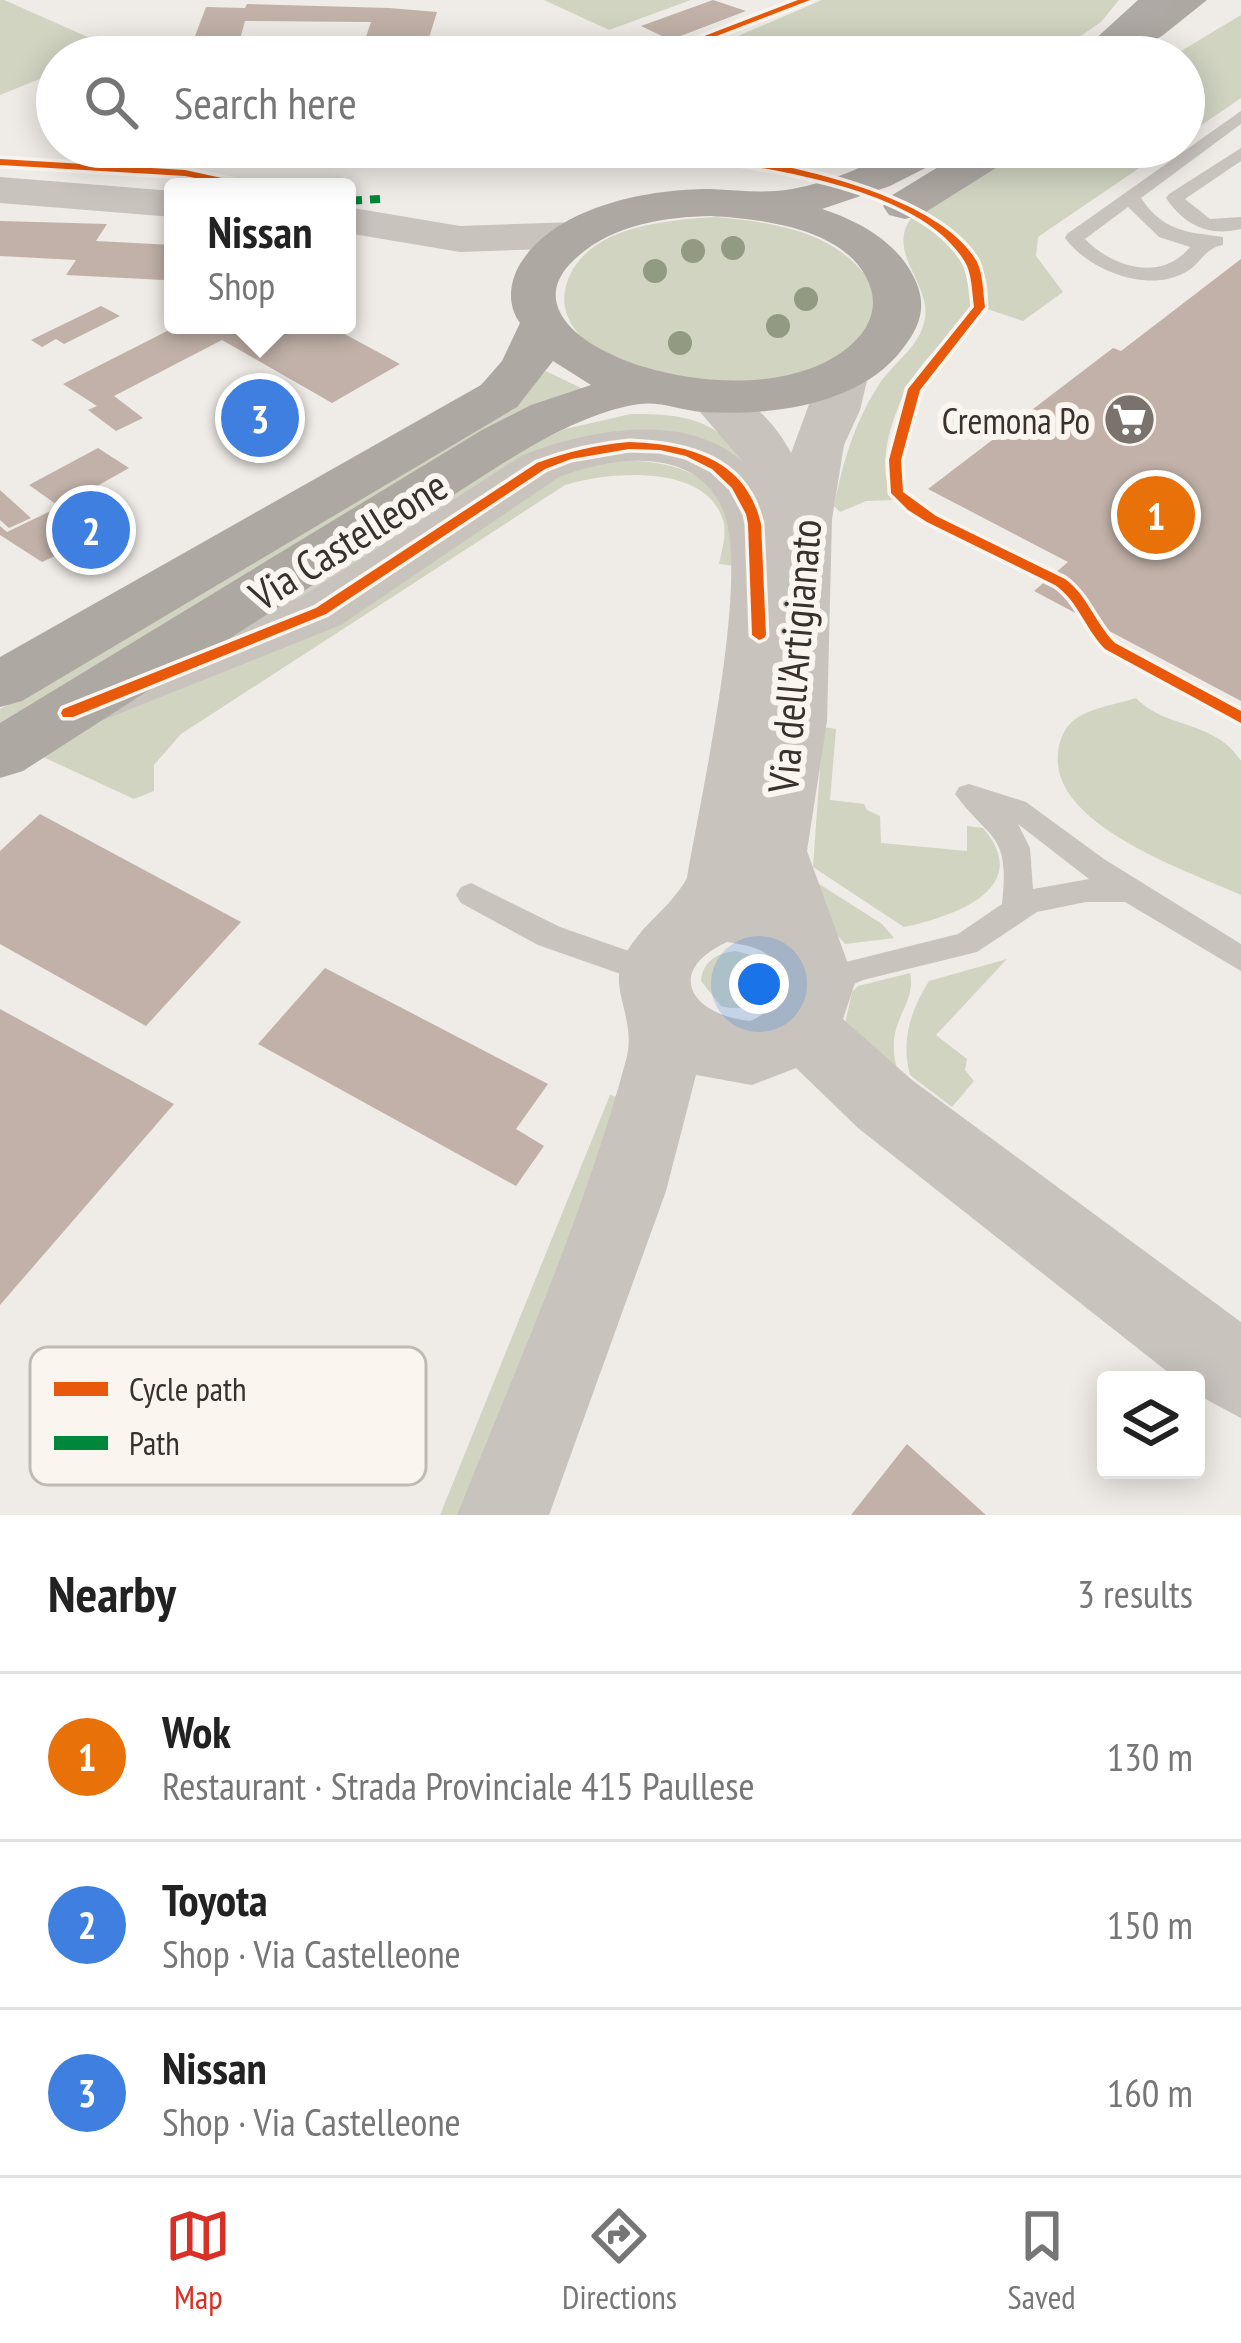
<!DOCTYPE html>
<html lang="en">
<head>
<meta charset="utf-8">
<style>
	body { margin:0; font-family:"PT Sans Narrow",sans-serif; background:#f2f2f2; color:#222 }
	.controls { position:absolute; right:36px; bottom:36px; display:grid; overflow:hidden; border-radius:12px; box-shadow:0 6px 30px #0003 }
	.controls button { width:108px; height:108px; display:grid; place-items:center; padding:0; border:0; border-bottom:3px solid #e0e0e0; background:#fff; color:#222; font:60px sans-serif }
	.you { position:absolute; left:759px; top:984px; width:42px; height:42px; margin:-30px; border:9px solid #fff; border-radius:50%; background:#1a73e8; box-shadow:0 0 0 18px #1a73e833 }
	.badge { display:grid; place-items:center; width:78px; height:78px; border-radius:50%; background:#d93025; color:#fff; font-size:39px; font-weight:700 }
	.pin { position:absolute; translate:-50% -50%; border:6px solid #fff; box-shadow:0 3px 12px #0006 }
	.popup { position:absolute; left:164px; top:178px; width:192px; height:156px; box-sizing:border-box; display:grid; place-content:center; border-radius:12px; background:#fff; filter:drop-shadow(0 3px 9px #0005); font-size:39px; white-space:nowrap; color:#767676 }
	.popup b { font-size:45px; color:#222 }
	.popup::after { content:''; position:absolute; left:50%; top:100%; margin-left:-24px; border:24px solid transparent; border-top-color:#fff }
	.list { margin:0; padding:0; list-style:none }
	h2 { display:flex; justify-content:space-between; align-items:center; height:156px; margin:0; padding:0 48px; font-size:51px }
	h2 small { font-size:39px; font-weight:400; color:#767676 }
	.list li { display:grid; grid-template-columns:78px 1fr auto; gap:36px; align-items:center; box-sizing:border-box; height:168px; padding:0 48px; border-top:3px solid #e0e0e0 }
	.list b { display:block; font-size:45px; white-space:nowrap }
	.list p { margin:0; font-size:39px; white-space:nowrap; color:#767676 }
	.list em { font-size:39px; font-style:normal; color:#767676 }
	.icon { flex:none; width:66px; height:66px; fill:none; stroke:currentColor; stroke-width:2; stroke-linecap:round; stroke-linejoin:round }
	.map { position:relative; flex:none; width:1241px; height:1515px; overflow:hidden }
	.search { position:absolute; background:#fff; box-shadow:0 6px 30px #0003; left:36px; right:36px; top:36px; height:132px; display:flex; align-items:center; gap:30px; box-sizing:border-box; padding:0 42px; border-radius:66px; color:#767676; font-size:45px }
	.sheet { height:660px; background:#fff }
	nav { display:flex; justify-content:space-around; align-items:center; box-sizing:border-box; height:168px; border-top:3px solid #e0e0e0; background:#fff; font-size:33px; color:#767676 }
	nav a { display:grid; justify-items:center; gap:6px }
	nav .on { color:#d93025 }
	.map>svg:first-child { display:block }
	.green { fill:#d0d4c1 }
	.building { fill:#c1b1a8 }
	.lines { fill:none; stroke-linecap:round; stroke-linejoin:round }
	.service { fill:#c9c3be; fill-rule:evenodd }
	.tertiary { fill:#c9c3be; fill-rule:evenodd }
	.primary { fill:#aea8a3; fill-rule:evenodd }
	.trunk { fill:#aea9a4; fill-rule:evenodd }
	.quiet { stroke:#00873e; stroke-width:8; stroke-dasharray:15 8; stroke-linecap:butt }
	.cycleway-casing { stroke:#faf5ef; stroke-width:7 }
	.cycleway { fill:#e8590c; fill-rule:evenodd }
	.tree { fill:#939a82 }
	.labels { text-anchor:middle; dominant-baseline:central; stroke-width:12; stroke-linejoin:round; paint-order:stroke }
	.far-poi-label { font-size:36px; fill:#3a312c; stroke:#faf5ef; text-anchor:end }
	.street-label { font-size:42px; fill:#3a312c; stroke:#faf5ef }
	.key { fill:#faf5ef; stroke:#c0bab4; stroke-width:3 }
	.key-label { font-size:33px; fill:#3a312c }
</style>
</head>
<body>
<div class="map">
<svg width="1241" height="1515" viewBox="0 0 1241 1515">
	<rect width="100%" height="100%" fill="#efebe6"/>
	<path class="green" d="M0,0H4L115,49L95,57H57V72L0,95Z
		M544,0H691L609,30Z
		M822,0H1119L1101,22L1050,57H689Z
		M1241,15V98L1184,137V57H1171Z
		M679,147H808L828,168Z
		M1022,147H1170L1038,237L1036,256L1063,292L1023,321L987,309C994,265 963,235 928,215L923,219L961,254L973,306C961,329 938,345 922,365C898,395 870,466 895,500L866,501L840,512L834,506C843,462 854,424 878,386C893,362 919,349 925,319C931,286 890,255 908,223C924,195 992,164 1022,147Z
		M716,217C769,222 831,230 865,275C874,287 877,304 871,318C825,429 519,385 570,275C593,225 670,220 716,217Z
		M546,371L585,390L0,726V709L507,410Z
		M631,414C702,414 716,424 763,475L610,439L278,610L266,604L513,454L565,429Z
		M610,460C662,461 681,464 725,493L737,566L719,564C722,549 728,532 722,517C702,463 607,472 565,485L181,734L154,765V791L134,799L30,751L555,475Z
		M1136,698C1165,729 1215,720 1241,761V895C1189,871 1050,826 1058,753C1059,741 1064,728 1074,720C1090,708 1117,704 1136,698Z
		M823,727L836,729L830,800L864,804L867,810L880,816L881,843L967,851V826L983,828C1036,890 950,917 904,927L813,867Z
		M805,875L882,924L894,938L845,944L817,912Z
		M736,951L758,957L771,973C774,1004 747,1013 721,1006L701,981C703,961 717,953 736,951Z
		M1007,959L936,1035L967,1059L965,1070L974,1081L952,1107L910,1075C901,1041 910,1011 929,981Z
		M910,973C918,1009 878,1022 901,1080L845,1024L852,992L858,986Z
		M610,1095L627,1100L462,1515H440Z"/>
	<path class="building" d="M713,0L746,11L670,40L641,26Z
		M247,4L389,8L437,12L423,57H359L371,22L245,21L235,57H187L206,7L245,8Z
		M0,221L107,224L96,241L173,245V265L164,280L66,275L76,260L0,256Z
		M1241,259V701L1034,591L1068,562L928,489L1113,348L1121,351Z
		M101,306L120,316L64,344L56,339L42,347L31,340Z
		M179,325H328L400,364L332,403L222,340L114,396L143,418L116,431L88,410L97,406L63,384Z
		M98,448L129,468L60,507L29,485Z
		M0,490L31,518L9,528L0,520Z
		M61,506L101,534L42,562L0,535V526L7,532Z
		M40,814L241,922L146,1026L0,944V851Z
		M325,968L548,1084L516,1129L544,1146L516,1186L258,1044Z
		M0,1009L174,1104L0,1305Z
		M907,1444L986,1515H851Z"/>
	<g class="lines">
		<path class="service" d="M1241,111V124L1141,198C1163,231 1186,232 1223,237V245C1203,249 1202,263 1186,272C1148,294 1088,270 1065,238L1067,234ZM1128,207L1159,237L1190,247C1162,282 1113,268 1085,239Z
			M1241,148V161L1185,199L1210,219L1241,217V229C1209,237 1184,225 1166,198L1169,194Z
			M969,784L1026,802L1104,859L1241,944V971L1125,902H1086L1037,912L977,952L863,980L822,998L811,994L807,985L811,976L830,966L958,934L1002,904C1010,831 991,843 955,794L959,787ZM1018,824L1089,879L1033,889L1030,848Z
			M471,883L560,927L666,964L670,973L666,982L655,986L538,945L461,903L456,895L461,887Z"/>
		<path class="tertiary" d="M0,177L173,191V217L0,203Z
			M347,207L460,226L576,222L591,226L598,235L591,244L576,248L460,252L347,233Z
			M845,357L862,362L869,372L860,410L844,445L832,519L827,721L807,851L855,983L843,1019L912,1080L1241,1322V1418L1196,1394V1380H1178L858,1128L796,1068L752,1085L696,1075L666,1191L549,1515H457C517,1365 584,1216 626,1060C637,1021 610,991 622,962C638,925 669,911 687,878C700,799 751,576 723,510C696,445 612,456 559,477L341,625L103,720L82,714L73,699L82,684L301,597L523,455C588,430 686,410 744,463L687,397L695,387C733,377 774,420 791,453L821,372L828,362ZM727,942C739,944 755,946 765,953C796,974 780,1009 750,1021C692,1015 663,972 727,942Z"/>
		<path class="primary" d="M1165,0H1207L1162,36L1122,57H1074L1079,49Z
			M903,147H955L949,156L890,186L822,209C862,222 903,245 918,287C926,310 918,329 904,347C861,406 770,416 702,412C681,410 660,401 639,404C588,412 539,441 497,467L23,771L0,778V723L482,430L531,405L591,385L553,361L517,407L22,701L0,707V657L481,385L502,361L520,323C507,305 509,283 520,264C556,206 648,189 710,189C739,190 763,194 792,189C831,182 868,165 903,147ZM711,216C760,219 840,227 866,277C879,301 873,324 854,342C763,431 493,349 569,265C605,226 661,217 711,216Z
			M971,147H1021L1015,156L921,215L905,219L889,215L883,206L889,197Z"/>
		<path class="trunk" d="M1138,0H1175L1155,28L1121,57H1092L1087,50L1092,42Z"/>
		<path class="quiet" d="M347,201L380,199"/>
		<defs>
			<path id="cycleway" d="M798,0H810L662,57H650Z
				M626,147C712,147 932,181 977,262C983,274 983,293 985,307L920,390L901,460L903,492L936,516L1065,579C1088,596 1095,623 1115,643L1241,711V723L1105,649C1085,629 1079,602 1055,585L927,522L908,510L891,493L889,460L908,389L974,307C972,293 972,273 965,262C915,177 721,162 631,150Z
				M0,159L185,170L263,187H243L185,176L0,165Z
				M629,442C687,444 746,458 761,524L766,635L764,638L759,640L752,635L748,524L746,514L732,488L712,469L686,456L660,450L629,449L571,459L545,469L326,614L73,717H63L61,713L63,709L316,608L537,463C567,452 596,445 629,442Z"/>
		</defs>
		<use href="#cycleway" class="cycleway-casing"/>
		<use href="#cycleway" class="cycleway"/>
	</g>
	<g class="tree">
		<circle cx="733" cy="248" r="12"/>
		<circle cx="693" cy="251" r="12"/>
		<circle cx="655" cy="271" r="12"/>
		<circle cx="806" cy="299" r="12"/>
		<circle cx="778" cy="326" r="12"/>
		<circle cx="680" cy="343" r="12"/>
	</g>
	<defs>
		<symbol id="supermarket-disc" viewBox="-11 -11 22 22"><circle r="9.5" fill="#79726d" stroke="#faf5ef"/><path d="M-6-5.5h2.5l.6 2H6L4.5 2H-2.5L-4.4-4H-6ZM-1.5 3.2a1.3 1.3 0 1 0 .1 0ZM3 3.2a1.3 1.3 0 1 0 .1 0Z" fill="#fff"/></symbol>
	</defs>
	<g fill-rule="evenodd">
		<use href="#supermarket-disc" x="1100" y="390" width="59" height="59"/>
	</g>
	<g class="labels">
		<g class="far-poi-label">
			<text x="1090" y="420">Cremona Po</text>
		</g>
		<g class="street-label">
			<text transform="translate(348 540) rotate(-32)">Via Castelleone</text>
			<text transform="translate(794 656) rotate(-85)">Via dell'Artigianato</text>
		</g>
	</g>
	<rect x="30" y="1347" width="396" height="138" rx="18" class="key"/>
	<rect x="54" y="1382" width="54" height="14" fill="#e8590c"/>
	<rect x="54" y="1436" width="54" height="14" fill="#00873e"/>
	<g class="key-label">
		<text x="129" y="1401">Cycle path</text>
		<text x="129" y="1455">Path</text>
	</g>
</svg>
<div class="controls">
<button><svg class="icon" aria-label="layers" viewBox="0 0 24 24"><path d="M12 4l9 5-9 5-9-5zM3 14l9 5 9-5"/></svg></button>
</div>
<div class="you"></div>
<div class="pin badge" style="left:1156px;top:515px;background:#e8710a">1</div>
<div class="pin badge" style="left:91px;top:530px;background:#3f7fe0">2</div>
<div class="pin badge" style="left:260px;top:418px;background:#3f7fe0">3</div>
<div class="popup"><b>Nissan</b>Shop</div>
<div class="search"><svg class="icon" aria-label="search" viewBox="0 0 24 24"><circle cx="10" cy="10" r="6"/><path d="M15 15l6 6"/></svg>Search here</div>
</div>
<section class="sheet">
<h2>Nearby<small>3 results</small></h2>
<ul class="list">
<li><span class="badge" style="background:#e8710a">1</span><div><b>Wok</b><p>Restaurant · Strada Provinciale 415 Paullese</p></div><em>130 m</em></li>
<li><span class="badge" style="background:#3f7fe0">2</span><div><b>Toyota</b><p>Shop · Via Castelleone</p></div><em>150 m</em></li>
<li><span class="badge" style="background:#3f7fe0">3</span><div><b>Nissan</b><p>Shop · Via Castelleone</p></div><em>160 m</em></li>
</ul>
</section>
<nav>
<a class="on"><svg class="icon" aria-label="map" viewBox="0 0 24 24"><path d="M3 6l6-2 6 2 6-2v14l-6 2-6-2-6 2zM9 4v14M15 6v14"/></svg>Map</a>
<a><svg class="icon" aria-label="directions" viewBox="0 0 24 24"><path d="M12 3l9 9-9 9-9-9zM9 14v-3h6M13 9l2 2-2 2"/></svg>Directions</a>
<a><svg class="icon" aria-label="saved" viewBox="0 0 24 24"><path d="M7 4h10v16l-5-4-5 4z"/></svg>Saved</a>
</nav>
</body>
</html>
